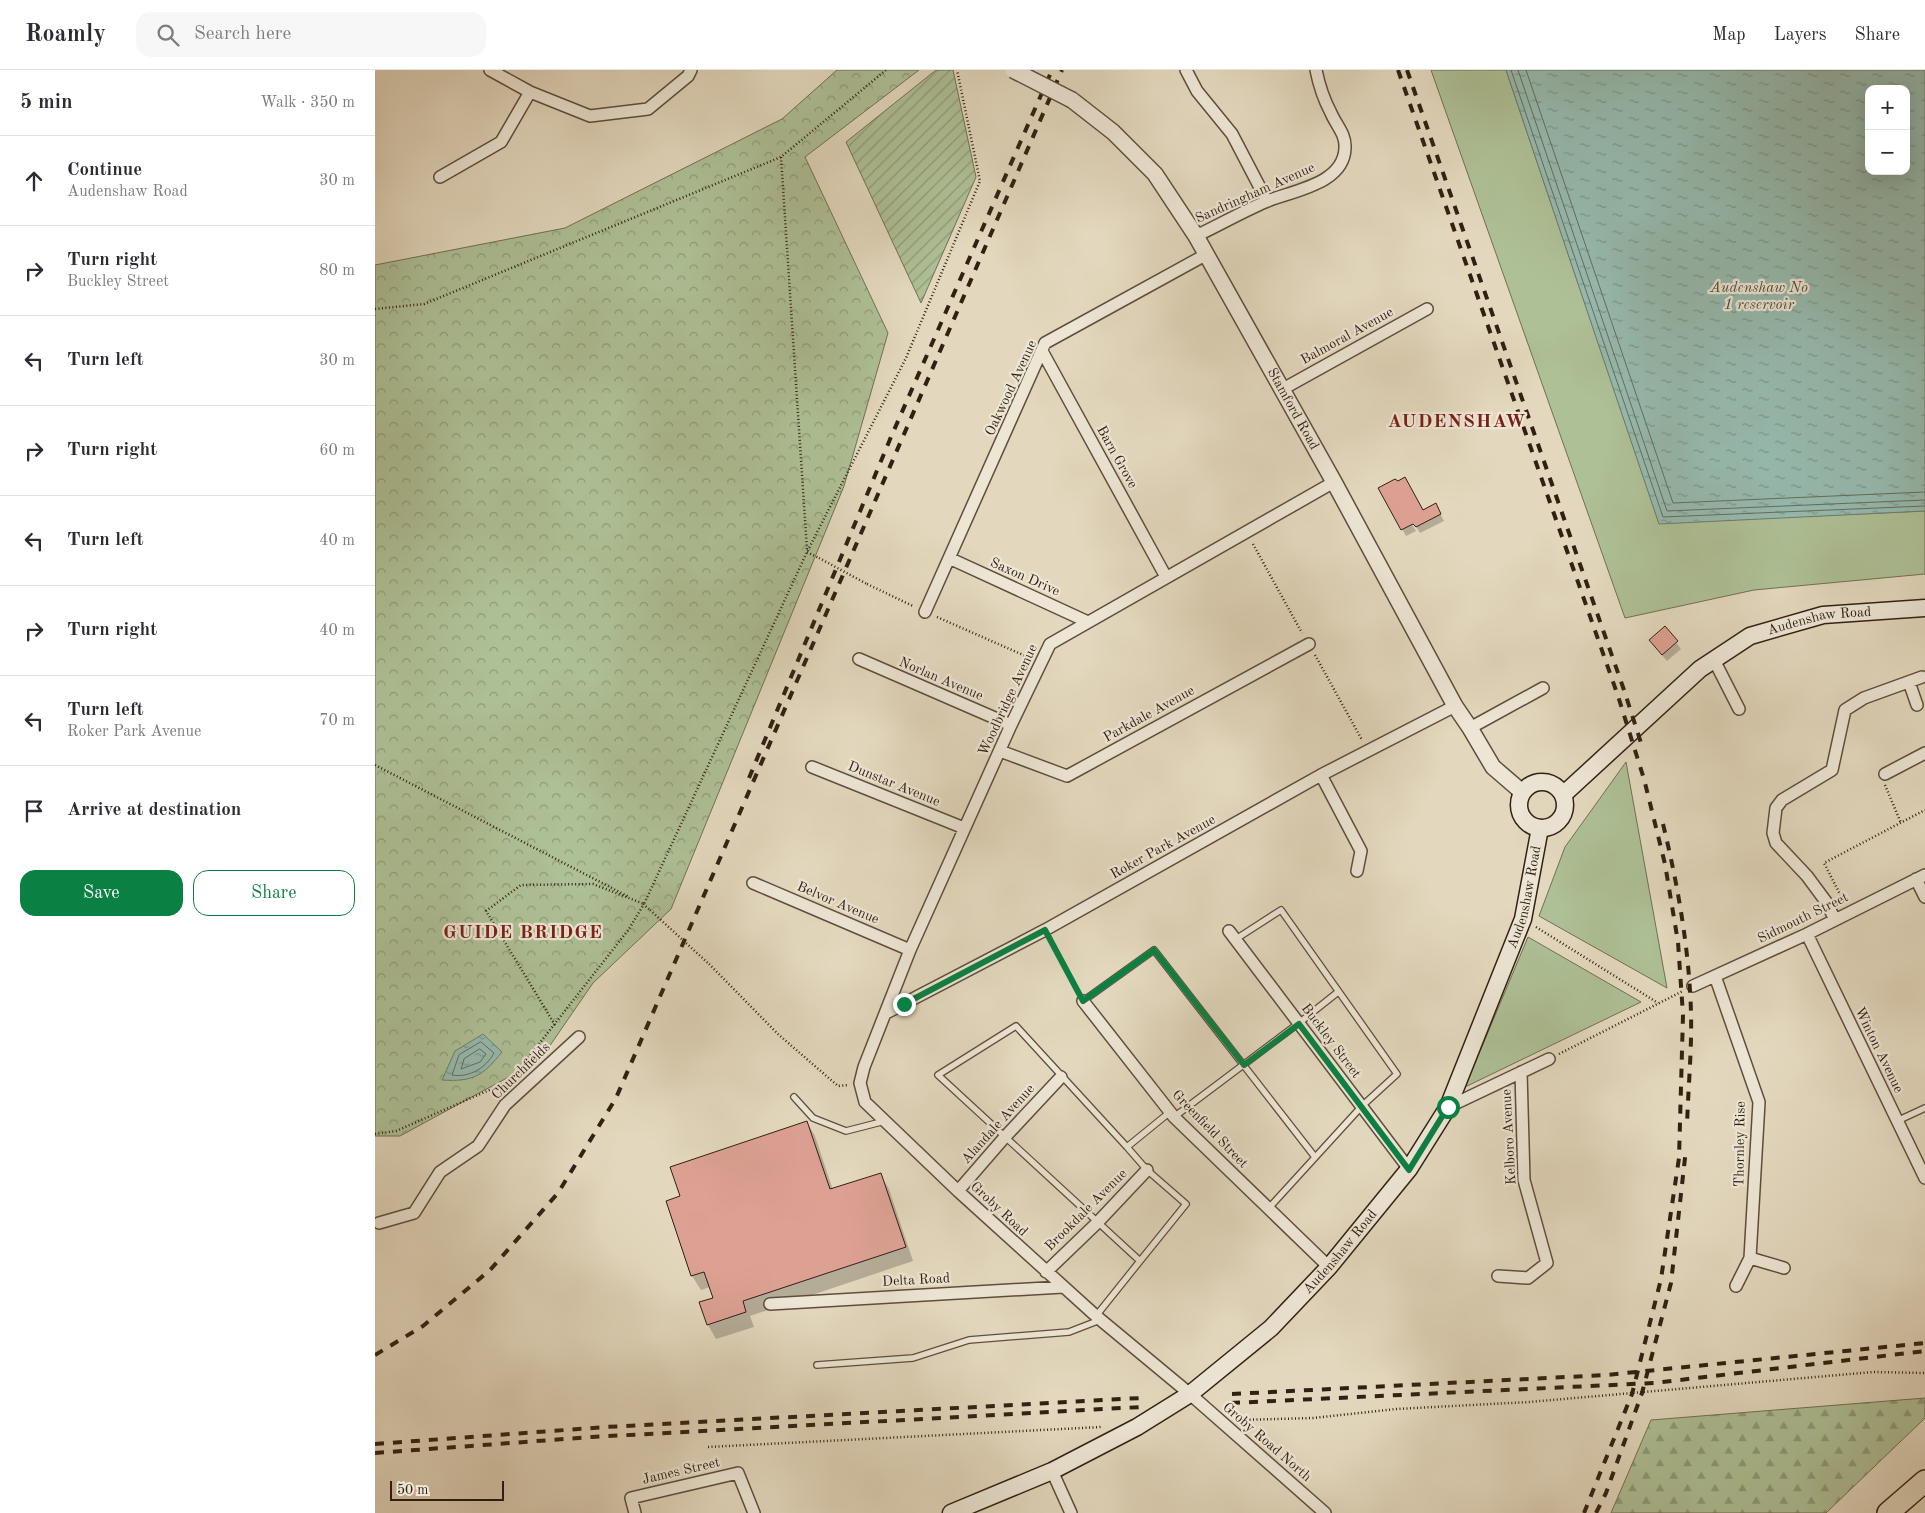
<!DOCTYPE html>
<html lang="en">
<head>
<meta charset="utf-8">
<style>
	body { margin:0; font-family:"Old Standard TT",serif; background:#f7f7f7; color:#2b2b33 }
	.controls { position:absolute; right:15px; top:15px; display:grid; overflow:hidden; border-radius:10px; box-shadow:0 5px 20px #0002 }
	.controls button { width:45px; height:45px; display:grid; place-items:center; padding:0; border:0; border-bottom:1px solid #e1e1e2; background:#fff; color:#2b2b33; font:25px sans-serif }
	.scale { position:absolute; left:15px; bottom:12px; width:114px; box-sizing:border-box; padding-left:5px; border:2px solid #312012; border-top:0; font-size:14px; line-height:18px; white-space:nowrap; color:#312012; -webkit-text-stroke:4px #ede6d5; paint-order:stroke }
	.stop { position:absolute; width:15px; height:15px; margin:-11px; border:4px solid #0b8043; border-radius:50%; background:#fff }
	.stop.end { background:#0b8043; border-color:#fff; box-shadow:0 1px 5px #0008 }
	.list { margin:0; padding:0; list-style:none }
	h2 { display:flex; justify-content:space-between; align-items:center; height:65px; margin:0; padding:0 20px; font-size:21px }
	h2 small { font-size:16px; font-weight:400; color:#7c7c81 }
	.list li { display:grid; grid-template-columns:32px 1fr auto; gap:15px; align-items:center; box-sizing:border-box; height:90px; padding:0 20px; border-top:1px solid #e1e1e2 }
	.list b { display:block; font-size:19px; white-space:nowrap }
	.list p { margin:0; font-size:16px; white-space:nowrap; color:#7c7c81 }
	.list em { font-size:16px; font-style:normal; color:#7c7c81 }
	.actions { display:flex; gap:10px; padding:15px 20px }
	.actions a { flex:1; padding:11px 0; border:1px solid #0b8043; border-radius:15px; text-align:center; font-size:18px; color:#0b8043 }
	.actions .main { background:#0b8043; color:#fff }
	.icon { flex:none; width:28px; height:28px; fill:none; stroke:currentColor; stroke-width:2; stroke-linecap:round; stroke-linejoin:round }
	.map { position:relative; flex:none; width:1550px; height:1443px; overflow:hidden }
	header { display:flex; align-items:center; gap:30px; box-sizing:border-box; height:70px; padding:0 25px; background:#fff; border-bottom:1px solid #e1e1e2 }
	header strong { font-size:24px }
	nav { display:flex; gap:28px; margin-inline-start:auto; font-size:18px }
	.search { width:350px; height:45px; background:#f7f7f7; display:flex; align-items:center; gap:12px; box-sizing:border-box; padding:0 18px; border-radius:15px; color:#7c7c81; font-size:19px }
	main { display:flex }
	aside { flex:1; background:#fff }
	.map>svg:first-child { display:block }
	.grass { fill:#aec096; stroke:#707054 }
	.forest { fill:url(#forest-firs); stroke:#707054 }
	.park { fill:url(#park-crowns); stroke:#707054 }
	.garden { fill:url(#garden-furrows); stroke:#707054 }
	.water { fill:url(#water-ripples); stroke:#6e7c70; fill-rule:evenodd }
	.shadow { fill:#0003 }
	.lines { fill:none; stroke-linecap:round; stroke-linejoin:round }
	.shore { stroke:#646d60; stroke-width:1 }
	.building { fill:#dda194; stroke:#312012 }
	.service-casing { stroke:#5e4e3d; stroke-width:8 }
	.minor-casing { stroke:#5e4e3d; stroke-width:14 }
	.tertiary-casing { stroke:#5e4e3d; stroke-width:18 }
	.secondary-casing { stroke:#312012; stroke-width:19 }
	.motorway-casing { stroke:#312012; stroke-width:24 }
	.path { stroke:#312012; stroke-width:2.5; stroke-dasharray:1 2.5; stroke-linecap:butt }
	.service { stroke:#ede6d5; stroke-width:5.5 }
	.minor { stroke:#ede6d5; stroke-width:11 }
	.tertiary { stroke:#ede6d5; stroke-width:15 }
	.secondary { stroke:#ede6d5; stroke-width:16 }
	.motorway { stroke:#e3d8be; stroke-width:21 }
	.rail { stroke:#312012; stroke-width:4; stroke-dasharray:9 9; stroke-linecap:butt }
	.tertiary-bridge-casing { stroke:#5e4e3d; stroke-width:18; stroke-linecap:butt }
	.path-bridge { stroke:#312012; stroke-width:2.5; stroke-dasharray:1 2.5; stroke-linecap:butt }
	.tertiary-bridge { stroke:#ede6d5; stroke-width:15 }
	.route { stroke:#0b8043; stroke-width:6 }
	.labels { text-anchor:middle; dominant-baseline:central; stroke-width:4.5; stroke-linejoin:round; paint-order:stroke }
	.street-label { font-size:14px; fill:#312012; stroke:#ede6d5 }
	.water-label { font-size:15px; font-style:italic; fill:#4f4e41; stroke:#ede6d5 }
	.district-label { font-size:19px; font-weight:bold; letter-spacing:1px; fill:#7a1f14; stroke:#ede6d5 }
</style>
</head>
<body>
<header>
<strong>Roamly</strong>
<div class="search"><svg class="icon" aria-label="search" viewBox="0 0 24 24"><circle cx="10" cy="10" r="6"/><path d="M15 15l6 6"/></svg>Search here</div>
<nav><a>Map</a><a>Layers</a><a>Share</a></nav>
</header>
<main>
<aside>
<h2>5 min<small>Walk · 350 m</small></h2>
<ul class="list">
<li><svg class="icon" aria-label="ahead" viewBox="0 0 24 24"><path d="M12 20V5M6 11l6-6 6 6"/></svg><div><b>Continue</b><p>Audenshaw Road</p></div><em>30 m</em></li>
<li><svg class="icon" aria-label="right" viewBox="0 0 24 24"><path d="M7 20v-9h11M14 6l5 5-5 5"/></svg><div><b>Turn right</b><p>Buckley Street</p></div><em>80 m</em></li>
<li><svg class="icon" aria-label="left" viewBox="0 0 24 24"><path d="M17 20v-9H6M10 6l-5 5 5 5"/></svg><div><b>Turn left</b></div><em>30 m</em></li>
<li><svg class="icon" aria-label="right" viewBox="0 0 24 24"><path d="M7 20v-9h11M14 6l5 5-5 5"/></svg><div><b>Turn right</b></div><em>60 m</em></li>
<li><svg class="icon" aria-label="left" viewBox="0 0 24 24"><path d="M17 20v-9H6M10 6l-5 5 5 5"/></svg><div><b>Turn left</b></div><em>40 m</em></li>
<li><svg class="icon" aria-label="right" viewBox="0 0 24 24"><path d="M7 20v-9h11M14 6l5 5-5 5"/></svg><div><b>Turn right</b></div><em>40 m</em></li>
<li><svg class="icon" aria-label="left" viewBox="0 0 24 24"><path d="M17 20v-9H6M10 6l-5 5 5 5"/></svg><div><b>Turn left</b><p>Roker Park Avenue</p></div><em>70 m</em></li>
<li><svg class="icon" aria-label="arrive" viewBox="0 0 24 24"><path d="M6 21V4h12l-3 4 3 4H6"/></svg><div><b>Arrive at destination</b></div></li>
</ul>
<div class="actions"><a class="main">Save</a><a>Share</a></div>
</aside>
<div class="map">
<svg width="1550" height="1443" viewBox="0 0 1550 1443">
	<defs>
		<pattern id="forest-firs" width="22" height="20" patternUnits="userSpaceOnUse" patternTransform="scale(1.25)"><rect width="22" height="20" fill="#aec096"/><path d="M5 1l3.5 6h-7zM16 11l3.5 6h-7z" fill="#8e9c79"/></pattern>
		<pattern id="park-crowns" width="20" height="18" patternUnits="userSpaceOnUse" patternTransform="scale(1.25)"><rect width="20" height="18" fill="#aec096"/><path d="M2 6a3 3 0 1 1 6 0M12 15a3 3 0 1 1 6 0" fill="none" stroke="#8e9c79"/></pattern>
		<pattern id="garden-furrows" width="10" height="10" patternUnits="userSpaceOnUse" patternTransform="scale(1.25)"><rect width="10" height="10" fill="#aec096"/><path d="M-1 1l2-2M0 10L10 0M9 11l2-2" fill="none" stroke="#8e9c79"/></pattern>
		<pattern id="water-ripples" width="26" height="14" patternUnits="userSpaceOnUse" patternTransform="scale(1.25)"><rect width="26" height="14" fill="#96baae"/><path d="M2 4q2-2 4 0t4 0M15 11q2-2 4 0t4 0" fill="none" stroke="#7b978c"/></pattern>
	</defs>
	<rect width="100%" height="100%" fill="#e3d8be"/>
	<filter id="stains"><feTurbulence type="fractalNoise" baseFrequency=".004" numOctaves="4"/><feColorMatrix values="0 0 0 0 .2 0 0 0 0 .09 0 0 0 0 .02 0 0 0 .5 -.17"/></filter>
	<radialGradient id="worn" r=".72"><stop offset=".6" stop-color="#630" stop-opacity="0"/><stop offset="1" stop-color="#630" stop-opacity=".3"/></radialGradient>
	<path class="grass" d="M1056,0H1131L1284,453L1550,441V504L1379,520L1250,548Z
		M1251,692L1292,918L1164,846L1190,777Z
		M1153,867L1266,932L1090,1017Z"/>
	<path class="forest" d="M1550,1328V1348L1451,1443H1236L1276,1350Z"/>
	<path class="park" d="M462,0H544L430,87L513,263L469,416L296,839L218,913L165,990L25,1066H0V195L190,158L407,49Z"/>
	<path class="garden" d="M561,0H578L601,107L546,233L471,72Z"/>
	<path class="water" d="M1131,0H1550V441L1284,454ZM1494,19H1531V101H1494Z
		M108,964L127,982C108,1006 98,1012 67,1010L80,981Z"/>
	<path class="shadow" d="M1004,418L1047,441L1060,434L1069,451L1045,463L1038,451L1036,453L1041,461L1031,466Z
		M1290,558L1306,579L1292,591L1280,577Z
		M432,1052L440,1066L458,1120L505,1104L514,1119L538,1191L375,1246L379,1257L341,1269L333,1255L326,1233L339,1229L335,1217L326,1220L317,1206L307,1127Z"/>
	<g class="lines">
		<path class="shore" d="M1136,0L1288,447L1550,436
			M1143,0L1292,441L1550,430
			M1151,0L1298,433L1550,422
			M106,972L119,983C111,998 94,1008 77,1005L84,985Z
			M105,979L111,984L105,992L86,999L89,989Z"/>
	</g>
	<path class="building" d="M1030,407L1048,440L1061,433L1066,444L1041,457L1038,454L1026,460L1003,418L1020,409L1023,411Z
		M1290,556L1303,571L1287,585L1274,570Z
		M432,1051L455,1119L506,1103L531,1177L368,1231L371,1242L332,1255L324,1232L338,1228L329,1202L316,1206L291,1131L305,1126L295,1097Z"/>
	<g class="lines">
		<defs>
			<path id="service" d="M861,869L906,840L1022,1004L987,1036L893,1139
				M708,931L779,880L940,1087
				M419,1027L438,1048L471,1061L510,1051
				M799,1047L924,953L963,922
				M1522,1051L1550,1038
				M752,1077L772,1100L811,1134L765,1191L563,1005L641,956L752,1077L795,1042
				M721,1246L765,1191
				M442,1295L538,1288L594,1270L694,1262L725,1250"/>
			<path id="minor" d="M115,0L155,22L215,46L273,39L313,6L316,0
				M811,0L822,21L857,64L892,131
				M65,107L126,72L155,22
				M821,166C844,155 867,142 890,132C915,121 969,115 970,78C971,64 961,55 956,43C949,30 944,15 941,0
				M667,281L791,507
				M906,320L1052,239
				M576,489L713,552
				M550,542L670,273L832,184
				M484,589L636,655
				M1339,590L1364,639
				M1534,612L1542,635
				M1095,658L1168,618
				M625,681L692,706L934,574
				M437,697L589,758
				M1510,704L1550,683
				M946,705L986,781L982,801
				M1541,809L1550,827
				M378,813L535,880
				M1459,848L1452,833L1432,806L1401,773L1398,763L1401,738L1407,730L1457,700L1470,640L1489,628L1547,607
				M854,861L1034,1099
				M1432,864L1550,1108
				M1340,906L1384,1032L1375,1188L1361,1216
				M1318,916L1432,864L1550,805
				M708,931L799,1047L954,1197
				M511,943L670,860L946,705L1080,636
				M1073,1037L1174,989
				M583,1121L629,1068L686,1007
				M4,1153L39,1143L65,1102L103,1076L130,1035L204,967
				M1375,1188L1409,1198
				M671,1202L722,1153L772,1100
				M1123,1206L1153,1208L1172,1193L1149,1110L1146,1002
				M395,1234L688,1217
				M677,1401L696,1443
				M260,1443L256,1428L363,1403L379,1443
				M950,1443L815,1324L721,1246L583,1121L490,1032L485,1013L489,997L535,880L636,655L675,574L959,412"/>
			<g id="tertiary">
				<path id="s1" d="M697,30L738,62L780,104L821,166L959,412L1080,636L1095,658L1118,697L1147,722"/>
			</g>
			<g id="secondary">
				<circle cx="1167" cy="735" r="23"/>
				<path id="s2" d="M1189,724L1325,599L1375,566L1448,545L1550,538"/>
				<path id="s3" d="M576,1443L677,1401L762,1357L815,1324L896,1258L954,1197L1034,1099L1073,1037L1148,849L1165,758"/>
			</g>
			<path id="motorway" d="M1513,1443L1550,1411"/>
		</defs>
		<use href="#service" class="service-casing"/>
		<use href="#minor" class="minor-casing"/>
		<use href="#tertiary" class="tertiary-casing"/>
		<use href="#secondary" class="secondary-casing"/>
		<use href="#motorway" class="motorway-casing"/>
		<path class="path" d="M406,87L432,480
			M0,239L49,234L406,87L511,0
			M878,474L927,563
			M432,482L444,488
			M492,514L538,536
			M562,547L655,588
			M940,585L987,670
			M0,695L254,827
			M1510,715L1526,753
			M1469,832L1449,793L1550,740
			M268,834L275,840
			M1161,857L1283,933
			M675,871L703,921
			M334,894L404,965L463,1016L474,1015
			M180,955L111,841L146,815L218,814L269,834L432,482L531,288L605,111L582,0
			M1184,984L1308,921
			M0,1064L21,1061L135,1011L254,859L269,834
			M864,1350L938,1348L1021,1339L1154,1332L1498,1302L1550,1303
			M333,1377L726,1357"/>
		<use href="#service" class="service"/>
		<use href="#minor" class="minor"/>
		<use href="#tertiary" class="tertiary"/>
		<use href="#secondary" class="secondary"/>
		<use href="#motorway" class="motorway"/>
		<path class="rail" d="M1023,0L1243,626L1269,709L1290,794L1303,872L1308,945L1304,1088L1286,1209L1257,1324L1209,1443
			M1032,0L1249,620L1268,679
			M374,708L516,367L677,0
			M1288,754C1303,816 1314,878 1316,942C1317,980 1313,1019 1312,1057
			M0,1285L48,1256L115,1200L183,1123L241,1028L687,0
			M857,1324L1231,1305L1550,1273
			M856,1333L1279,1313L1550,1281
			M0,1374L231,1357L766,1328
			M0,1383L217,1367L766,1337
			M1221,1443L1231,1423L1267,1323L1296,1213L1311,1079"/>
		<defs>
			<path id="tertiary-bridge" d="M638,0L697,30"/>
		</defs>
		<use href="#tertiary-bridge" class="tertiary-bridge-casing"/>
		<path class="path-bridge" d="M444,488L492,514
			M275,840L334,894"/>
		<use href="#tertiary-bridge" class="tertiary-bridge"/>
	</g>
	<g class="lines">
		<path class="route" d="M529,934L670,860L708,931L779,880L869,995L924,954L1034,1100L1073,1037"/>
	</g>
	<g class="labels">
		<g class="street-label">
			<text transform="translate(880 123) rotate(-24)">Sandringham Avenue</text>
			<text transform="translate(972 266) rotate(-29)">Balmoral Avenue</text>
			<text transform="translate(636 318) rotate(-65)">Oakwood Avenue</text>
			<text stroke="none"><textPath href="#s1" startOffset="384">Stamford Road</textPath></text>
			<text transform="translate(742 387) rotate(61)">Barn Grove</text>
			<text transform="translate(650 507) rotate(24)">Saxon Drive</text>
			<text stroke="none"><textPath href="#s2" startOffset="316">Audenshaw Road</textPath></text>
			<text transform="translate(566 609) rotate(23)">Norlan Avenue</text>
			<text transform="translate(633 630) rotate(-65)">Woodbridge Avenue</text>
			<text transform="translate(774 644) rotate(-29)">Parkdale Avenue</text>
			<text transform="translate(519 714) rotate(22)">Dunstar Avenue</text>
			<text transform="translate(788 777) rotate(-29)">Roker Park Avenue</text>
			<text stroke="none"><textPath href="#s3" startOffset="880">Audenshaw Road</textPath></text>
			<text transform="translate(463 833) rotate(23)">Belvor Avenue</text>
			<text transform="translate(1428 848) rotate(-26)">Sidmouth Street</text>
			<text transform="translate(956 971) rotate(53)">Buckley Street</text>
			<text transform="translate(1504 980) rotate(64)">Winton Avenue</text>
			<text transform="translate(146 1001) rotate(-44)">Churchfields</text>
			<text transform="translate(623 1054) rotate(-48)">Alandale Avenue</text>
			<text transform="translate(835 1059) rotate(46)">Greenfield Street</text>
			<text transform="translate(1134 1067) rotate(-93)">Kelboro Avenue</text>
			<text transform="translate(1365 1074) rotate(-89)">Thornley Rise</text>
			<text transform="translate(624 1139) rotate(43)">Groby Road</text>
			<text transform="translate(711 1140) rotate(-45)">Brookdale Avenue</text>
			<text stroke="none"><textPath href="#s3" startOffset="475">Audenshaw Road</textPath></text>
			<text transform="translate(541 1210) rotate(-3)">Delta Road</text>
			<text transform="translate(892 1372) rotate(41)">Groby Road North</text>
			<text transform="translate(306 1401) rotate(-13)">James Street</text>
		</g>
		<g class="water-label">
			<text x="1384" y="218">Audenshaw No<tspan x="1384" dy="17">1 reservoir</tspan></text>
		</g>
		<g class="district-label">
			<text x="1082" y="352">AUDENSHAW</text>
			<text x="148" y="863">GUIDE BRIDGE</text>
		</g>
	</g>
	<rect width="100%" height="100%" filter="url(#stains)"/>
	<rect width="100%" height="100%" fill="url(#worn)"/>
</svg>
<div class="controls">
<button>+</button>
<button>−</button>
</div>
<div class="scale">50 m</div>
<div class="stop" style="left:1073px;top:1037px"></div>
<div class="stop end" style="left:529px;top:934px"></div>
</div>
</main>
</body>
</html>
